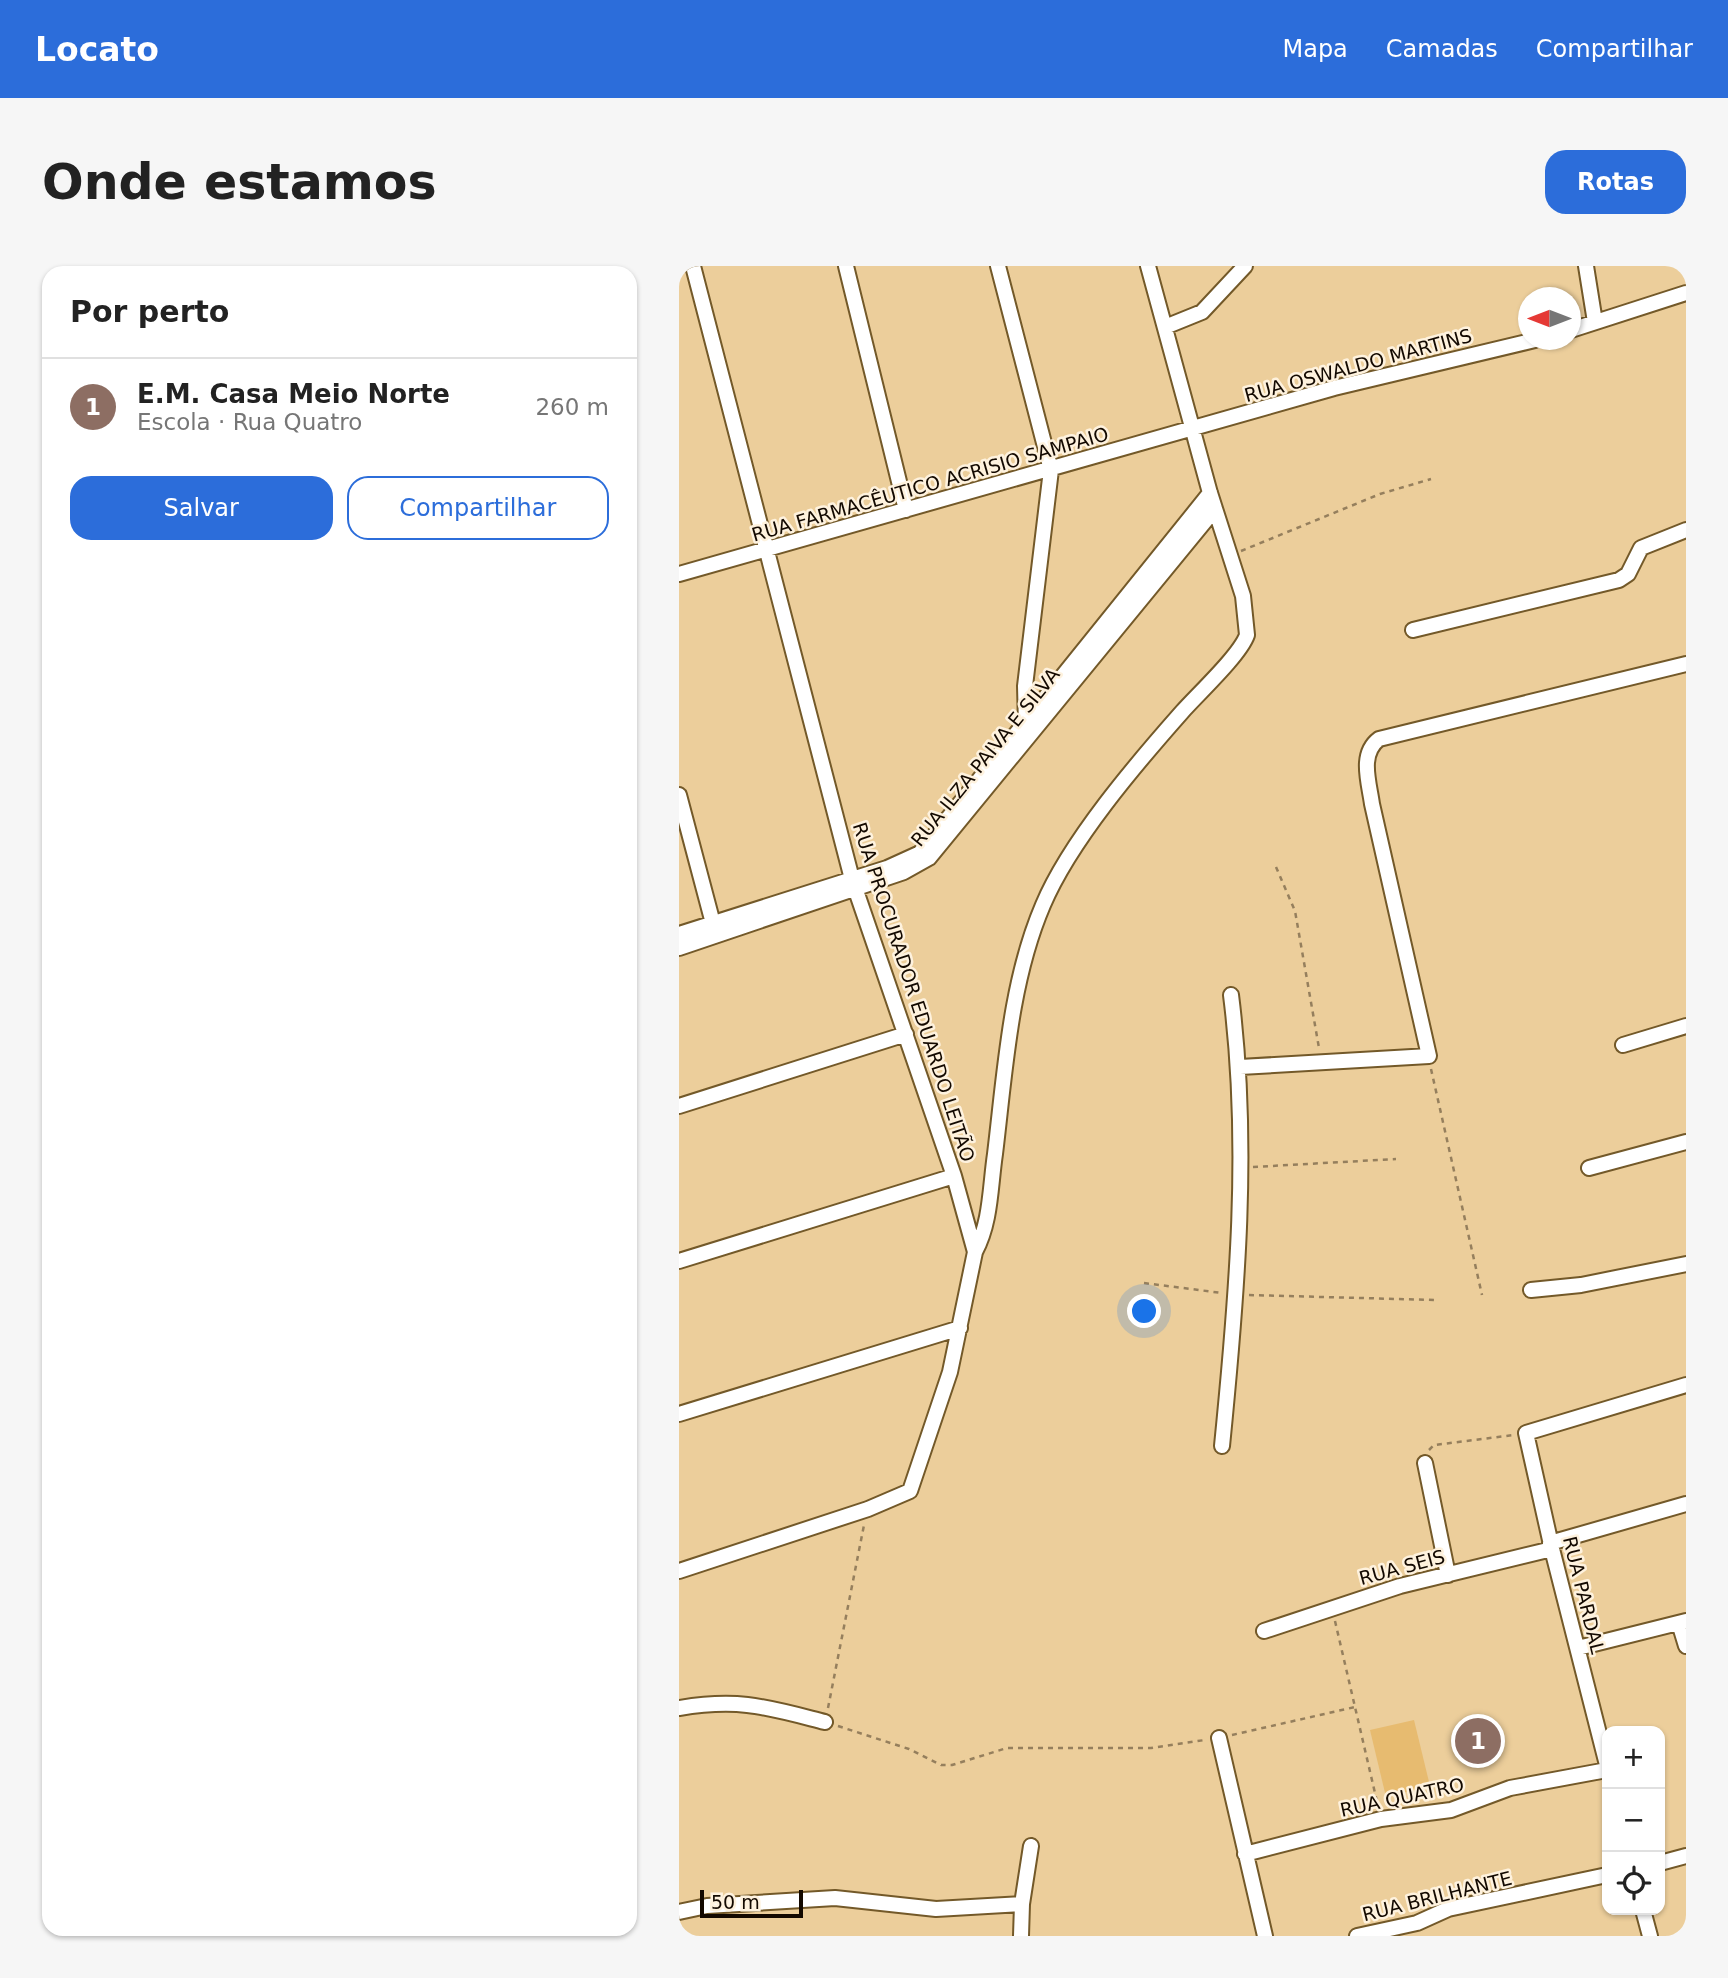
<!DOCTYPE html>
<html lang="pt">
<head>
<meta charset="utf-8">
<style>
	body { margin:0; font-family:"DejaVu Sans",sans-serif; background:#f6f6f6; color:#222 }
	.controls { position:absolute; right:21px; bottom:21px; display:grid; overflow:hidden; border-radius:14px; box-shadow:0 2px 5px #0004 }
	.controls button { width:63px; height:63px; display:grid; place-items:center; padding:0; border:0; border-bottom:2px solid #e0e0e0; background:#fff; color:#222; font:35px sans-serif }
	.compass { position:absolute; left:839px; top:21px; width:63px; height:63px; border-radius:50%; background:#fff; box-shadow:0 2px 5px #0004; rotate:270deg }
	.scale { position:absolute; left:21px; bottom:18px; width:103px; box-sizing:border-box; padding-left:7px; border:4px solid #130900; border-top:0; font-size:19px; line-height:24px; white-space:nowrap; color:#130900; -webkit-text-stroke:5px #fef2de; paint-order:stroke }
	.you { position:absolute; left:466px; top:1046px; width:24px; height:24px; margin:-18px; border:5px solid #fff; border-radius:50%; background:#1a73e8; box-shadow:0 0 0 10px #1a73e833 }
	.badge { display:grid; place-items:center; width:46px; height:46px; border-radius:50%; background:#2c6dda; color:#fff; font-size:23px; font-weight:700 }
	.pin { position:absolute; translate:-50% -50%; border:4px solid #fff; box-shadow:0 2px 7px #0006 }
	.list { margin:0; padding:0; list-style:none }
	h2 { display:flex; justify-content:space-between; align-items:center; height:91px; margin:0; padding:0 28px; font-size:30px }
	h2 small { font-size:23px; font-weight:400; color:#767676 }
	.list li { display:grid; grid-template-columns:46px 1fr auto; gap:21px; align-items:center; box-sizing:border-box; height:98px; padding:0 28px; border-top:2px solid #e0e0e0 }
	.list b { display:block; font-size:26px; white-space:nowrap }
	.list p { margin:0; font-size:23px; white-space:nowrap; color:#767676 }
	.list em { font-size:23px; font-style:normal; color:#767676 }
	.actions { display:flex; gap:14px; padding:21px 28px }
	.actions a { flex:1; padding:16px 0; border:2px solid #2c6dda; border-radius:21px; text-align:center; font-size:24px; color:#2c6dda }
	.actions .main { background:#2c6dda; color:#fff }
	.icon { flex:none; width:38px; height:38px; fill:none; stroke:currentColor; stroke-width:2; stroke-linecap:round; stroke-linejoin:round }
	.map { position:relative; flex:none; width:1007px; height:1670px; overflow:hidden; border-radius:21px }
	header { display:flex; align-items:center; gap:42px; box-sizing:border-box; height:98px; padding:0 35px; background:#2c6dda; color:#fff }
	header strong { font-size:33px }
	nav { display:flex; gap:38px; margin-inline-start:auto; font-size:24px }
	.intro { display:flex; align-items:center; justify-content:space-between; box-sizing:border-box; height:168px; padding:0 42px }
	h1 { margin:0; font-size:49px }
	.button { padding:18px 32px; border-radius:21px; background:#2c6dda; color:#fff; font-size:24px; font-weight:700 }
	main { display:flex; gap:42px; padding:0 42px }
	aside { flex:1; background:#fff; border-radius:21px; box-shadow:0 2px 5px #0004 }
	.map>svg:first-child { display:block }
	.green { fill:#e7bb70 }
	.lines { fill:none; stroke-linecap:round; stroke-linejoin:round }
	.street-casing { stroke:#735929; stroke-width:18 }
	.path { stroke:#957f5d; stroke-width:2.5; stroke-dasharray:5 5; stroke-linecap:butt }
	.street { stroke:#fff; stroke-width:14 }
	.labels { text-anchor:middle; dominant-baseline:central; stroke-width:5; stroke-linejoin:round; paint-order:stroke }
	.street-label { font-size:19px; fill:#130900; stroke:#fef2de }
</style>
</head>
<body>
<header>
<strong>Locato</strong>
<nav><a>Mapa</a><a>Camadas</a><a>Compartilhar</a></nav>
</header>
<div class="intro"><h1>Onde estamos</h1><a class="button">Rotas</a></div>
<main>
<aside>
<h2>Por perto<small></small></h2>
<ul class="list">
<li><span class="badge" style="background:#8d6e63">1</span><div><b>E.M. Casa Meio Norte</b><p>Escola · Rua Quatro</p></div><em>260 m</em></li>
</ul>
<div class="actions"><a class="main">Salvar</a><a>Compartilhar</a></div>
</aside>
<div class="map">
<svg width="1007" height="1670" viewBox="0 0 1007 1670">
	<rect width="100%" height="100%" fill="#ecce9b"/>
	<path class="green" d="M735,1454L751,1520L707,1531L691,1464Z"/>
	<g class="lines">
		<defs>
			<path id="street" d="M167,0L227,244
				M319,0L372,204L346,420L347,459
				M907,0L916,56
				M486,61L523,46L566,0
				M892,64L1007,27
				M0,308L655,122L856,74
				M734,364L940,314L949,308L962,282L1007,264
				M0,529L36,665
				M0,668L208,602L241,587L531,227
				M0,682L225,606L250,592L536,243
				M944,779L1007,760
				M561,801L750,790L693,538C690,516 680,488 700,473L1007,398
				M0,840L227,768
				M910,902L1007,876
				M296,986C312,956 311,922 316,888C326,806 331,716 364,639C391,575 457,498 503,446C519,428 561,389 568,369L564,330L531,227L469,0
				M0,995L275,910
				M852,1024L902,1019L1007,998
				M0,1148L281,1062
				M543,1180C558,1030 571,879 552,729
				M746,1197L769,1309
				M871,1277L1007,1238
				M0,1305L189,1243L231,1225L271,1106L296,986L275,910L173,613L14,0
				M1000,1357L1007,1380
				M585,1365L721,1320L873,1283
				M899,1382L1007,1355
				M0,1442C61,1432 87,1441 146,1456
				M540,1472L586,1670
				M928,1499L873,1283L847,1167L1007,1119
				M566,1588L702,1553L772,1544L831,1522L928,1504
				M981,1597L1007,1590
				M964,1644L971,1670
				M0,1646L28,1640L156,1632L257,1643L343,1638
				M342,1670L343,1638L352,1580
				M678,1670L738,1657L769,1643L928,1609"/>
		</defs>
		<use href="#street" class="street-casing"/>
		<path class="path" d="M562,285L701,228L752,213
			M597,601L616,645L640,782
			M752,803L803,1029
			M574,901L717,893
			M465,1017L543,1027
			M570,1029L756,1034
			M750,1184L755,1179L835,1169
			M656,1355L699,1540
			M149,1442L185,1259
			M159,1460L230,1483L262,1499H273L328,1482H472L526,1474
			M553,1469L676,1441"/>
		<use href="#street" class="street"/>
	</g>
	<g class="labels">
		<g class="street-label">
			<text transform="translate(679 99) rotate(-15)">RUA OSWALDO MARTINS</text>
			<text transform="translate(251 218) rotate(-16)">RUA FARMACÊUTICO ACRISIO SAMPAIO</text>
			<text transform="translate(306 491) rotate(-51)">RUA ILZA PAIVA E SILVA</text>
			<text transform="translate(235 726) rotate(72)">RUA PROCURADOR EDUARDO LEITÃO</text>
			<text transform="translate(723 1301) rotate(-15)">RUA SEIS</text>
			<text transform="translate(905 1329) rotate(76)">RUA PARDAL</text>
			<text transform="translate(723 1531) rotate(-12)">RUA QUATRO</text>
			<text transform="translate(758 1630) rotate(-14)">RUA BRILHANTE</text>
		</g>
	</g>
</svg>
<div class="controls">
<button>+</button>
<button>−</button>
<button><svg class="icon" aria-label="locate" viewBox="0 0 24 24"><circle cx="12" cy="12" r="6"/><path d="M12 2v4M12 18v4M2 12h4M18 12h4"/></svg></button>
</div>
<svg class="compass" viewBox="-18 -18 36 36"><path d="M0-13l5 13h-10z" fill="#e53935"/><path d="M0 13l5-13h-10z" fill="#767676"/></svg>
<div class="scale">50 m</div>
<div class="you"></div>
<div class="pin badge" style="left:799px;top:1475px;background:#8d6e63">1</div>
</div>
</main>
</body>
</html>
